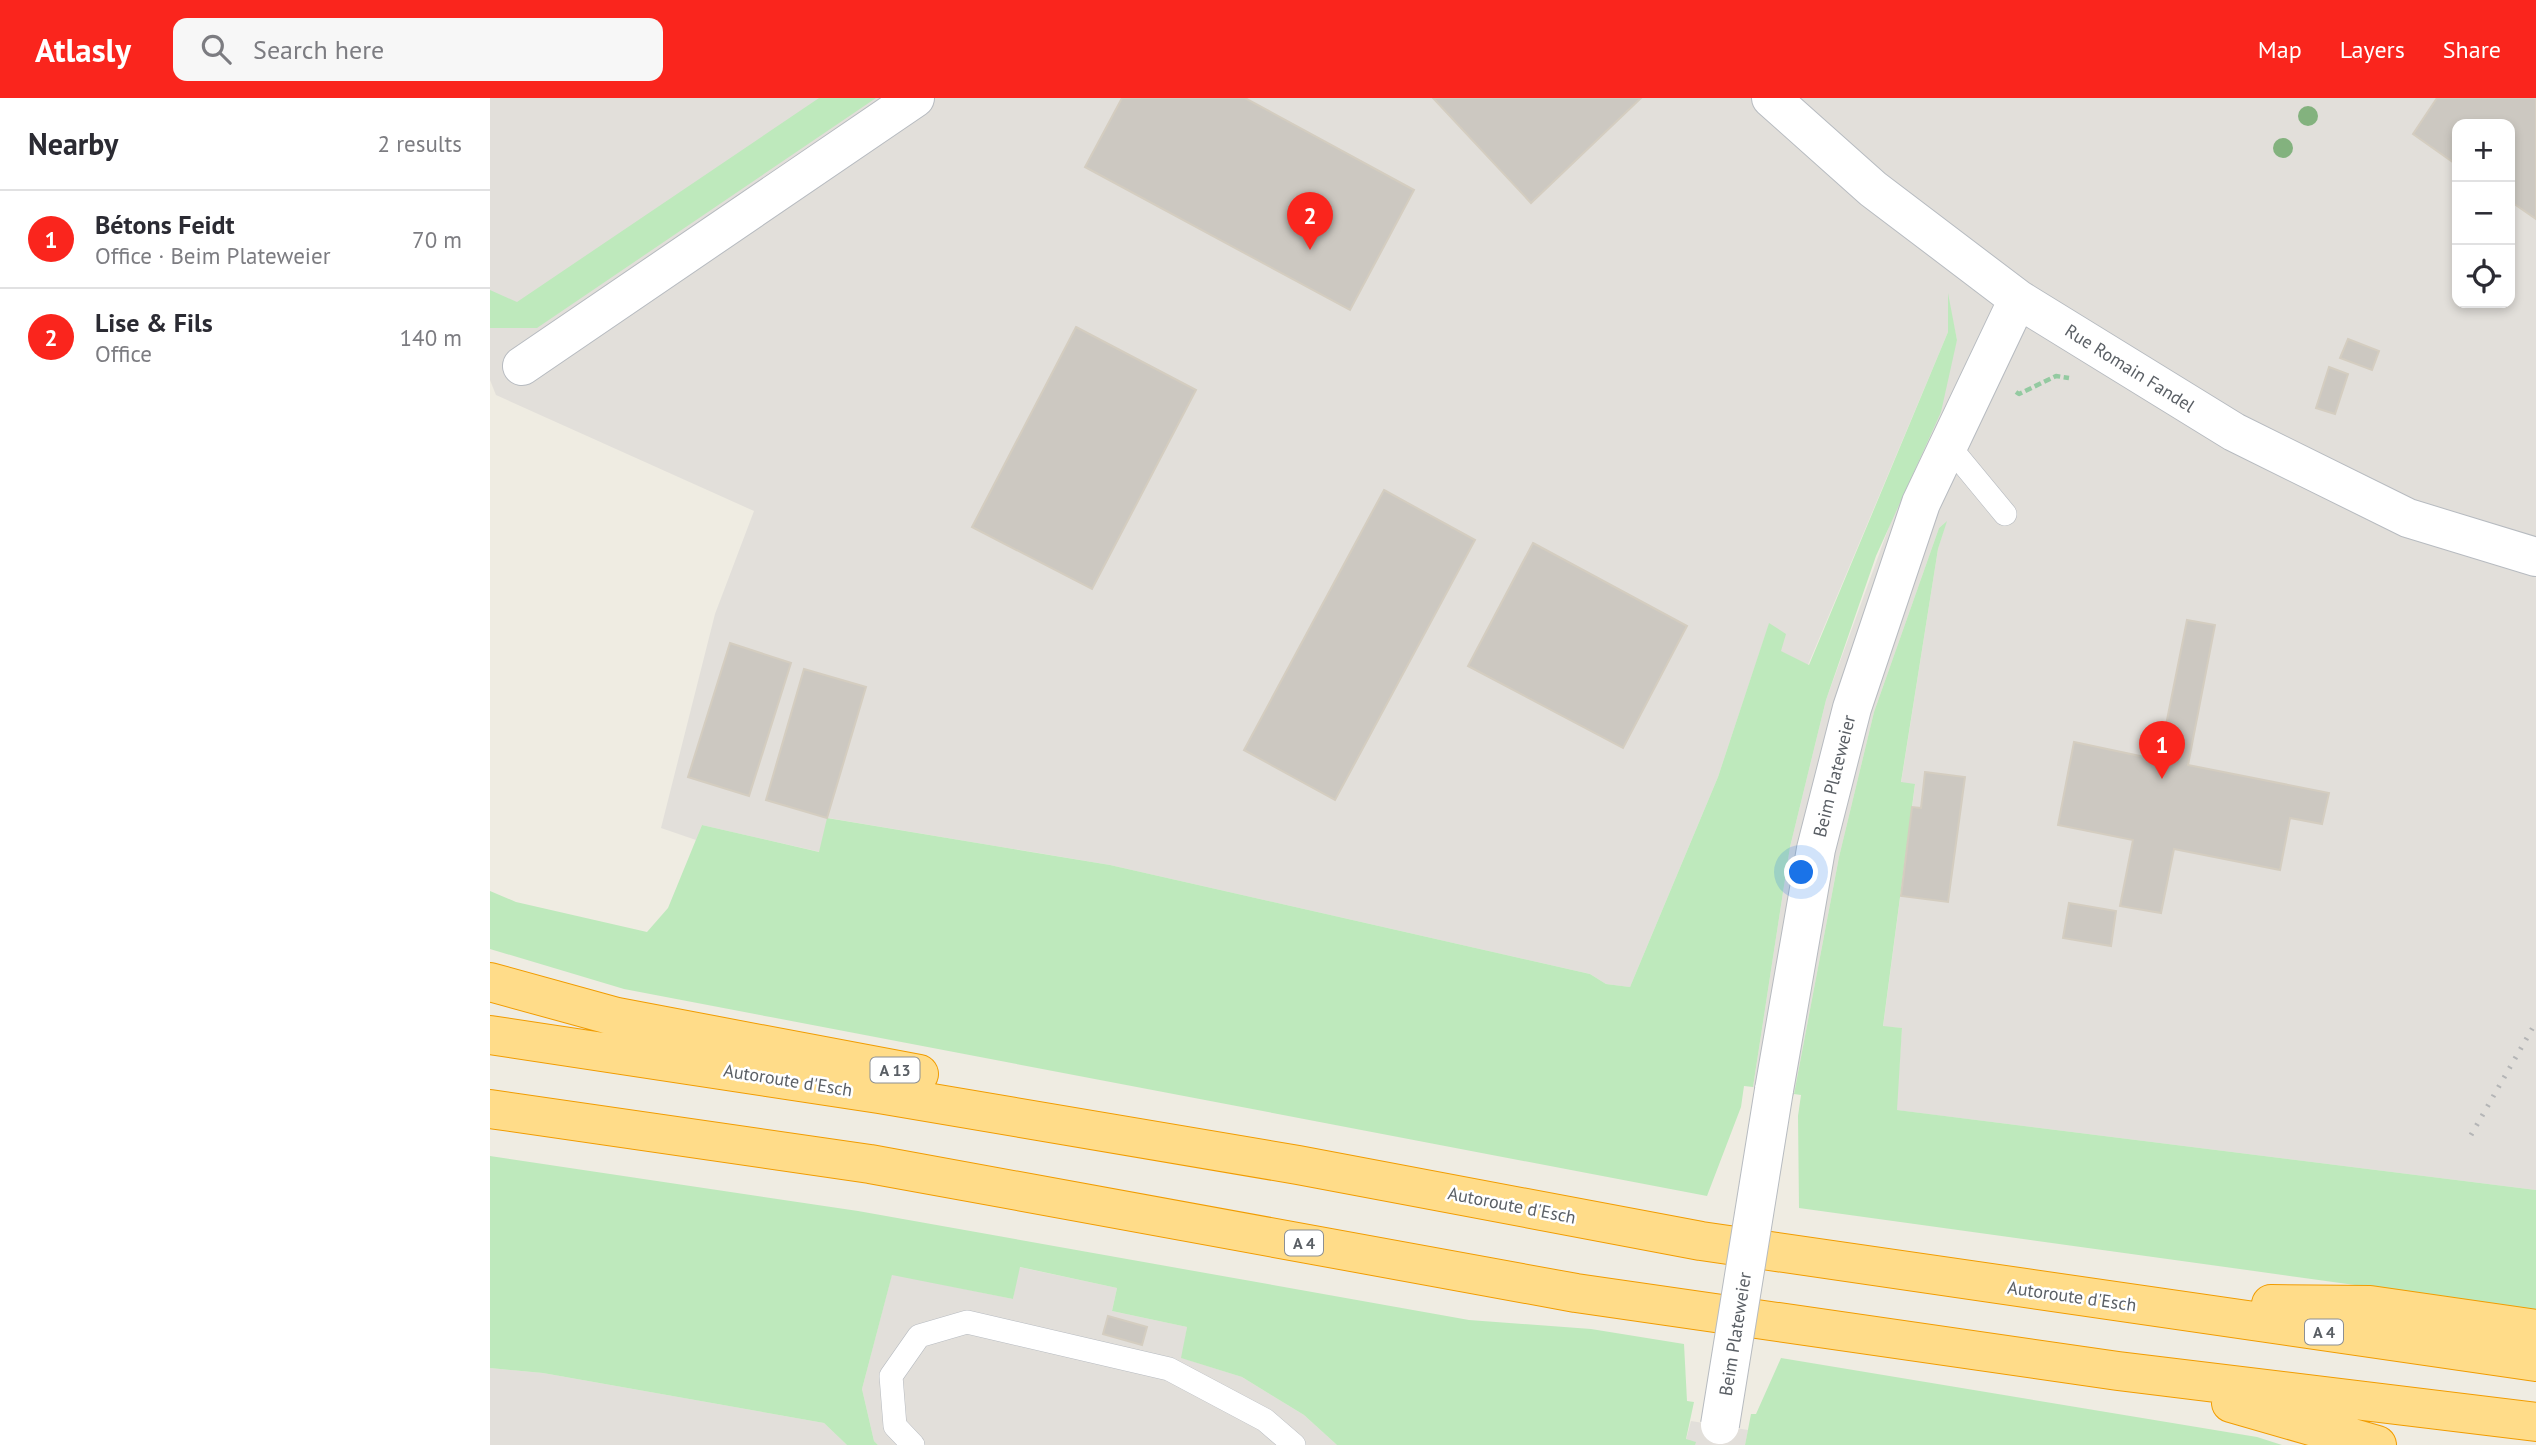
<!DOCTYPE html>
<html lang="en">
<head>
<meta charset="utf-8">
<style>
	body { margin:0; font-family:"PT Sans",sans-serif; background:#f7f7f7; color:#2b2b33 }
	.controls { position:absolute; right:21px; top:21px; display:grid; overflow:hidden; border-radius:14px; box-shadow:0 4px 10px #0003 }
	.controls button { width:63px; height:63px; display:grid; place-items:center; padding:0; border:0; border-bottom:2px solid #e1e1e2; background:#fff; color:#2b2b33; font:35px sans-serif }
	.you { position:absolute; left:1312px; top:775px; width:24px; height:24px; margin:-18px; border:5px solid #fff; border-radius:50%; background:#1a73e8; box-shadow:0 0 0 10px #1a73e833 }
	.badge { display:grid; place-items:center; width:46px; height:46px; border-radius:50%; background:#fa251d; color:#fff; font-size:23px; font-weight:700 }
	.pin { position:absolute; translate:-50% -58px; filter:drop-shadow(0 2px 4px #0008) }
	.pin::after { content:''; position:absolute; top:37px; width:24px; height:21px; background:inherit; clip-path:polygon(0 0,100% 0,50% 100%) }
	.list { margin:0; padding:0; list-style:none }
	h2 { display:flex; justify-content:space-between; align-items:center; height:91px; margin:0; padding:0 28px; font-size:30px }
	h2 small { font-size:23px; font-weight:400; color:#7c7c81 }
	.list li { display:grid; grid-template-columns:46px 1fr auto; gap:21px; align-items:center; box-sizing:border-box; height:98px; padding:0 28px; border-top:2px solid #e1e1e2 }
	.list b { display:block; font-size:26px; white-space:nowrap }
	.list p { margin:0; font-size:23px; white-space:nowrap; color:#7c7c81 }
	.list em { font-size:23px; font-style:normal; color:#7c7c81 }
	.icon { flex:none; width:38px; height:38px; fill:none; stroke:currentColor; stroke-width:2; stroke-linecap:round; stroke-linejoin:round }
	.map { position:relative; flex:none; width:2046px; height:1347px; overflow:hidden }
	header { display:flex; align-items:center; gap:42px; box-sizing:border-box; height:98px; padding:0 35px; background:#fa251d; color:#fff }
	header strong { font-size:33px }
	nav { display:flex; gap:38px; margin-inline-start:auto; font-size:24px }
	.search { width:490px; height:63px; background:#f7f7f7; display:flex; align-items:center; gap:18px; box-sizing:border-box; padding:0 24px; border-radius:14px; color:#7c7c81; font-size:26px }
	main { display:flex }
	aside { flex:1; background:#fff }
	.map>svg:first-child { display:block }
	.industrial { fill:#e2dfda; fill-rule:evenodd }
	.green { fill:#bee9bc }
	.building { fill:#ccc8c1; stroke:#d4cdc0; stroke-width:2 }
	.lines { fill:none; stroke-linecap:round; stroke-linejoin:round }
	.service-casing { stroke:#b7bbc0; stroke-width:24 }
	.minor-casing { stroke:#b7bbc0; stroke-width:40 }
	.motorway-casing { stroke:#f19c00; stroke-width:40 }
	.path { stroke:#94caa1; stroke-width:4.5; stroke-dasharray:7 3.5; stroke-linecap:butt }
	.service { stroke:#fff; stroke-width:23 }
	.minor { stroke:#fff; stroke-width:38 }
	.motorway { stroke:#ffdc89; stroke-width:38 }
	.rail { stroke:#b4b5b6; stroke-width:5; stroke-dasharray:2 9; stroke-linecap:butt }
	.minor-bridge-casing { stroke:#b7bbc0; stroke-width:40; stroke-linecap:butt }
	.minor-bridge { stroke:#fff; stroke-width:38 }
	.tree { fill:#83b27e }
	.labels { text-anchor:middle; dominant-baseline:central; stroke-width:5; stroke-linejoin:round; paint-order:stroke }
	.shield { fill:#fff; stroke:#8c8f93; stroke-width:2 }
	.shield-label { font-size:16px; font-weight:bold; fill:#5a5f65 }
	.street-label { font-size:18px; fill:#5a5f65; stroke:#fff }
</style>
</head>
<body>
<header>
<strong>Atlasly</strong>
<div class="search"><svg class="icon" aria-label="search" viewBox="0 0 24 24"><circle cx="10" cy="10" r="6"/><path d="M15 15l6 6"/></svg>Search here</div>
<nav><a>Map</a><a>Layers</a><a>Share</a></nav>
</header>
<main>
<aside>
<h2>Nearby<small>2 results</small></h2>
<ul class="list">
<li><span class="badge">1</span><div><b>Bétons Feidt</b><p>Office · Beim Plateweier</p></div><em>70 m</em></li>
<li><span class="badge">2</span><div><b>Lise &amp; Fils</b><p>Office</p></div><em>140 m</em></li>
</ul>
</aside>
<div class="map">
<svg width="2046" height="1347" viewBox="0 0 2046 1347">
	<rect width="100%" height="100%" fill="#efece2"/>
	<path class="industrial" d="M0,0H2046V1092L1406,1012L1412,930L1393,929L1425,687L1411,685L1448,451L1456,424L1449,430L1384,614L1349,759L1304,996L1263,989L1300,749L1336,602L1467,242L1458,200V234L1318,567L1290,553L1295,536L1279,526L1228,679L1140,889L1116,886L1100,876L620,767L338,720L330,754L212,727L206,742L171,730L225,516L264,413L6,297L0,282ZM1967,26H2020V205H1967Z
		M529,1169L627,1190L622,1213L697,1229L692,1260L752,1279L814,1317L847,1347H388L384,1343L372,1291L402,1176L523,1201Z
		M0,1270L53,1275L334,1325L357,1347H0Z
		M1201,1323L1258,1332L1255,1347H1205V1344L1196,1342Z"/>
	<path class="green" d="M329,0H386L47,230H0V192L27,204Z
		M1458,195L1467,242L1451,314L1386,458L1336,602L1300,749L1263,989L1254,988L1251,1009L1217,1098L134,891L0,851V793L26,804L157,834L178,810L212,727L329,754L337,720L620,767L1100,876L1116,886L1140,889L1228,679L1279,525L1296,536L1291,553L1319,567L1458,234Z
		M1457,423L1448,451L1411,684L1425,686L1393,928L1412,930L1407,1012L2046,1092V1212L1309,1110L1308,1018L1311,997L1304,996L1349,759L1384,614L1449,430Z
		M0,1058L368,1113L979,1222L1101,1231L1194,1246L1197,1303L1204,1304L1196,1341L1206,1344L1205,1347H847L814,1317L752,1279L691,1260L697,1229L622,1213L627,1190L530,1169L523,1201L402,1177L372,1291L384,1343L388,1347H357L334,1325L53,1275L0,1270Z
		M1291,1260L1767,1339L1792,1347H1255L1261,1316H1266Z"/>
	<path class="building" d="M632,0H755L924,92L860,212L595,69Z
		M943,0H1151L1041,105Z
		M1947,0H2046V121L2020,103V26H1967V67L1923,36Z
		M586,229L706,292L602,491L482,429Z
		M1858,241L1889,253L1882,272L1850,260Z
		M1839,269L1858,276L1845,316L1826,310Z
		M894,392L985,442L845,702L754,652Z
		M1043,445L1197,528L1133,650L978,568Z
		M1697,522L1725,527L1698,667L1839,695L1832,726L1800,720L1790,772L1684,751L1671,815L1630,808L1643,742L1568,727L1584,644L1669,662Z
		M240,545L301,565L259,698L198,679Z
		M314,571L376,589L337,720L276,702Z
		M1435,674L1475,679L1458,804L1411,798L1422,709L1431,710Z
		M1579,805L1626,813L1621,848L1573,840Z
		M618,1218L657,1229L652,1247L613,1236Z"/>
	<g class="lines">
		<defs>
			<path id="service" d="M1458,347L1515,416
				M423,1347L405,1328L401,1278L429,1238L477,1224L679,1271L775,1322L804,1347"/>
			<path id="minor" d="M1281,0L1383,91L1528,201L1744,334L1918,420L2046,459
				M32,268L425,0
				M1284,992L1326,751L1362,610L1431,405L1528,201"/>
			<path id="motorway" d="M0,884L127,919L429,976
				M0,937L389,996L808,1067L1211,1143L2046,1264
				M0,1011L380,1066L1086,1195L1628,1273L2046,1324
				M1781,1206L1880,1207L2046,1231
				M1741,1305L1887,1347"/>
		</defs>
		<use href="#service" class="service-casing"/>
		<use href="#minor" class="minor-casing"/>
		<use href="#motorway" class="motorway-casing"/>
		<path class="path" d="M1526,294L1529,296L1566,278L1579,280"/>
		<use href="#service" class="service"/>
		<use href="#minor" class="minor"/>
		<use href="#motorway" class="motorway"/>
		<path class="rail" d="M1981,1037L2046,924"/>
		<defs>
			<path id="minor-bridge" d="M1230,1327L1284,992"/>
		</defs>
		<use href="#minor-bridge" class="minor-bridge-casing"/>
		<use href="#minor-bridge" class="minor-bridge"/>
	</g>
	<g class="tree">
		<circle cx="1818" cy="18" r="10"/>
		<circle cx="1793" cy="50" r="10"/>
	</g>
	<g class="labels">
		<g class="shield">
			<rect x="380.5" y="959.5" width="49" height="25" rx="5"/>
			<rect x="795" y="1132.5" width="38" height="25" rx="5"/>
			<rect x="1815" y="1221.5" width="38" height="25" rx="5"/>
		</g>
		<g class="shield-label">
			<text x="405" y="972">A 13</text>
			<text x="814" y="1145">A 4</text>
			<text x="1834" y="1234">A 4</text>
		</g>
		<g class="street-label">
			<text transform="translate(1640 270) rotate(32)">Rue Romain Fandel</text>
			<text transform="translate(1344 678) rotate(-76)">Beim Plateweier</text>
			<text transform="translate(298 982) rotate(9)">Autoroute d'Esch</text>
			<text transform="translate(1022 1107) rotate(11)">Autoroute d'Esch</text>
			<text transform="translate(1582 1198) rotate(8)">Autoroute d'Esch</text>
			<text transform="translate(1245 1236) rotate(-81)">Beim Plateweier</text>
		</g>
	</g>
</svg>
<div class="controls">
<button>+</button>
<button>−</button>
<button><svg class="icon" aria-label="locate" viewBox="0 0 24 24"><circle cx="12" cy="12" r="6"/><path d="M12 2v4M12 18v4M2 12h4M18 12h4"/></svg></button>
</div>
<div class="you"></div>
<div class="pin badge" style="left:1672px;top:681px">1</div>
<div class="pin badge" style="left:820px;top:152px">2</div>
</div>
</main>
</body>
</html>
